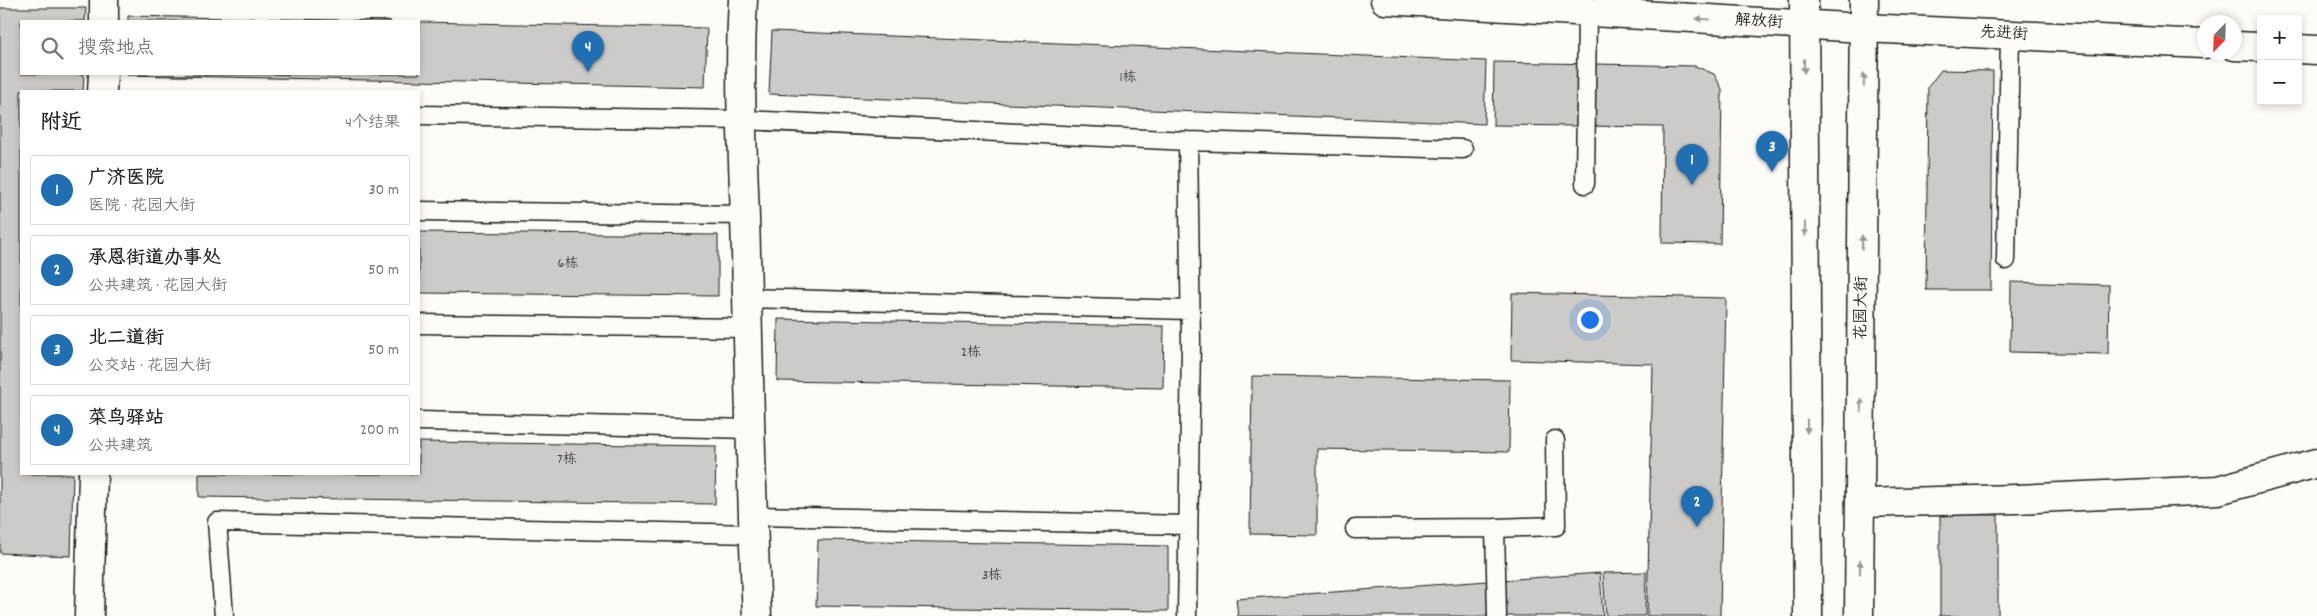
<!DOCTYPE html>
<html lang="zh">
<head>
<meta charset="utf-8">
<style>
	body { margin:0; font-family:Dekko,"LXGW WenKai TC",sans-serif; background:#f6f6f6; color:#222 }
	.controls { position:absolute; right:15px; top:15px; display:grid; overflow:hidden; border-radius:0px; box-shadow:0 2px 8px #0003 }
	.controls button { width:45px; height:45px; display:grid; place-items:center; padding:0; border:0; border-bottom:1px solid #e0e0e0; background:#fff; color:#222; font:25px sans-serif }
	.compass { position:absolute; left:2197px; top:15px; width:45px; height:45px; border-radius:50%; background:#fff; box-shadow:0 2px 8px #0003; rotate:203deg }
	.you { position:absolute; left:1589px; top:319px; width:18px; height:18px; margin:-12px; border:4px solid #fff; border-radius:50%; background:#1a73e8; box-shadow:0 0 0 8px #1a73e833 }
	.badge { display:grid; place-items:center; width:32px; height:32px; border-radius:50%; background:#1f6fb2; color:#fff; font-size:16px; font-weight:700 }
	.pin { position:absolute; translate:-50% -41px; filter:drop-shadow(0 1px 2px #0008) }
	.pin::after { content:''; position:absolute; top:26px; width:18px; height:15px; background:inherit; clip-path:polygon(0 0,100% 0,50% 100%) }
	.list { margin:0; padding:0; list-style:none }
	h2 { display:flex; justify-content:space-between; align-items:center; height:65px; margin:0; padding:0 20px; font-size:21px }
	h2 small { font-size:16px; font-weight:400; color:#767676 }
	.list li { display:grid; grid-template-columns:32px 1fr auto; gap:15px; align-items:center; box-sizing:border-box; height:70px; margin:0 10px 10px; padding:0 10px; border:1px solid #e0e0e0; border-radius:0px }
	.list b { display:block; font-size:19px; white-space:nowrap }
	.list p { margin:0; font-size:16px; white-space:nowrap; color:#767676 }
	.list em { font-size:16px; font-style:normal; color:#767676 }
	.icon { flex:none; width:28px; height:28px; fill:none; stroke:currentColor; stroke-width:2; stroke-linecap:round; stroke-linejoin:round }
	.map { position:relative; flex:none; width:2317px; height:616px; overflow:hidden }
	.search { position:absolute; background:#fff; box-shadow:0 2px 8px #0003; left:20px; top:20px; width:400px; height:55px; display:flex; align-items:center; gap:12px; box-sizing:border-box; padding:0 18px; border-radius:0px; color:#767676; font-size:19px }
	.panel { position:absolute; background:#fff; box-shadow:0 2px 8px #0003; left:20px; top:90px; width:400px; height:385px; border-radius:0px }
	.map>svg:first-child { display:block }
	.building { fill:#cccbc8; stroke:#1c1c1c }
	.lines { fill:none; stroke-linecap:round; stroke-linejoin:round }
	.service-casing { stroke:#1c1c1c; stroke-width:21 }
	.minor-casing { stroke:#1c1c1c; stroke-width:31 }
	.tertiary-casing { stroke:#1c1c1c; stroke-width:31 }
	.primary-casing { stroke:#1c1c1c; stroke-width:31 }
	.service { stroke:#fdfcf7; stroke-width:18 }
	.minor { stroke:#fdfcf7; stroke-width:28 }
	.tertiary { stroke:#fdfcf7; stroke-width:28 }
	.primary { stroke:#fdfcf7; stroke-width:28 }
	.oneway { fill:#989794 }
	.labels { text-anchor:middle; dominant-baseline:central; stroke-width:4; stroke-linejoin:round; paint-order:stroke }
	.number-label { font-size:14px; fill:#484847 }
	.street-label { font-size:16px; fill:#1c1c1c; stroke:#fdfcf7 }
</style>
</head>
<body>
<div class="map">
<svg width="2317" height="616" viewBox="0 0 2317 616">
	<rect width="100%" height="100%" fill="#fdfcf7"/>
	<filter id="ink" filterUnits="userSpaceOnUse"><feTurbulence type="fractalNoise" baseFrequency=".02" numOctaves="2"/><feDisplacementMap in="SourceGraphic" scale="10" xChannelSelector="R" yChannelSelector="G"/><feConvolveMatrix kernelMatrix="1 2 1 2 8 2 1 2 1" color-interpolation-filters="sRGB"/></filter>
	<g filter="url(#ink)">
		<path class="building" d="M0,8H86L85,21H21V74H84L83,91H21V474H73L71,556L0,553Z
			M128,16L391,21H128Z
			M419,22L707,28L705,87L127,75L419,74Z
			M772,31L1486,61L1484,124L769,94Z
			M1494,62L1695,66L1714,74L1722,89L1720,244L1662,243L1663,127L1493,125Z
			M1941,70L1993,71L1991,290H1926L1928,87Z
			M419,232L718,235V296L419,293Z
			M2011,282L2109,285L2108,354L2010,352Z
			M1512,293L1726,298L1720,616H1647L1653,364L1511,360Z
			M778,319L1164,326L1163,388L777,381Z
			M1252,376L1510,380L1509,452L1317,449V535L1250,534Z
			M419,442L716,446L715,504L199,497V474H419Z
			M1940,514L1998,515V616H1940Z
			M818,540L1168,546V611L816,606Z
			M1646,572L1645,616H1606L1603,573Z
			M1600,573L1603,616H1238L1236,599Z"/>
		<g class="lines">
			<defs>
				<path id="service" d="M419,115L743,120L1188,141L1191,343L1187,616
					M1188,141L1463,149
					M1585,184L1587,12
					M419,211L745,215
					M2006,260L2010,34
					M747,298L1190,310
					M419,324L747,328
					M419,421L750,429
					M752,516L1188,525
					M1495,528L1556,526L1555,440
					M1355,529L1495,528L1497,616
					M224,616L217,522L753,534"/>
				<path id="minor" d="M743,0C738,84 744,169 746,253C749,374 751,495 757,616
					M104,21V0
					M102,91L103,74
					M1860,503L2016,499L2218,490L2317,463
					M89,616L93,474"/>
				<path id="tertiary" d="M1385,0L1864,28L2204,44
					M2234,46L2261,47
					M2298,49L2317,50"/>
				<path id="primary" d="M1804,0L1808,616
					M1859,616L1864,0"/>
			</defs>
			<use href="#service" class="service-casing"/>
			<use href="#minor" class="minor-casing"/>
			<use href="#tertiary" class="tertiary-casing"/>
			<use href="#primary" class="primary-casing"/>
			<use href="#service" class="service"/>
			<use href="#minor" class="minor"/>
			<use href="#tertiary" class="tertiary"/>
			<use href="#primary" class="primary"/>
		</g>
		<defs><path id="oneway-solid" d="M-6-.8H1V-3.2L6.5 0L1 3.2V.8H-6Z" transform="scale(1.25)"/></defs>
		<g class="oneway">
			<use href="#oneway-solid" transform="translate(1703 19) rotate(-177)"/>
			<use href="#oneway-solid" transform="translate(1804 66) rotate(90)"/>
			<use href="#oneway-solid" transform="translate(1864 80) rotate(-89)"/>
			<use href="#oneway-solid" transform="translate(1805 229) rotate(90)"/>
			<use href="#oneway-solid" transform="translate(1862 242) rotate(-89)"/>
			<use href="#oneway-solid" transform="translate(1861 405) rotate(-89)"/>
			<use href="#oneway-solid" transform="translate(1807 426) rotate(90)"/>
			<use href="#oneway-solid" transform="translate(1860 567) rotate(-90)"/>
		</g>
	</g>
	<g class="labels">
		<g class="number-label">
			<text x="1128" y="78">1栋</text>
			<text x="568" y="264">6栋</text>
			<text x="971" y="353">2栋</text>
			<text x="567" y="460">7栋</text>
			<text x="992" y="576">3栋</text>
		</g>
		<g class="street-label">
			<text transform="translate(1759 22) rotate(3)">解放街</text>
			<text transform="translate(2004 34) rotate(3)">先进街</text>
			<text transform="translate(1862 308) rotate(-89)">花园大街</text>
		</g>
	</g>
</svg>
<div class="controls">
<button>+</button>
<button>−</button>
</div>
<svg class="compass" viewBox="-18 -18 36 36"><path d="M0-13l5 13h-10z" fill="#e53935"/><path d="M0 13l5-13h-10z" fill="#767676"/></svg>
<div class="you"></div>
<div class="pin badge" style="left:1692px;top:185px">1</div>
<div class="pin badge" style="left:1697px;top:527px">2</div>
<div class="pin badge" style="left:1772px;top:172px">3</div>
<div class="pin badge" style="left:588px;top:72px">4</div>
<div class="search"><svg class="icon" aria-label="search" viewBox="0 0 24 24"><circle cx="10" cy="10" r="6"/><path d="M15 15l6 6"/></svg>搜索地点</div>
<section class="panel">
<h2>附近<small>4个结果</small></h2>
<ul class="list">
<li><span class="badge">1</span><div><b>广济医院</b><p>医院 · 花园大街</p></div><em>30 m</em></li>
<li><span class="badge">2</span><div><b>承恩街道办事处</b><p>公共建筑 · 花园大街</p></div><em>50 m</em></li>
<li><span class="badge">3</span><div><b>北二道街</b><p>公交站 · 花园大街</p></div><em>50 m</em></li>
<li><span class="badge">4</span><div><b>菜鸟驿站</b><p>公共建筑</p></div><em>200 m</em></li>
</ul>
</section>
</div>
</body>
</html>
